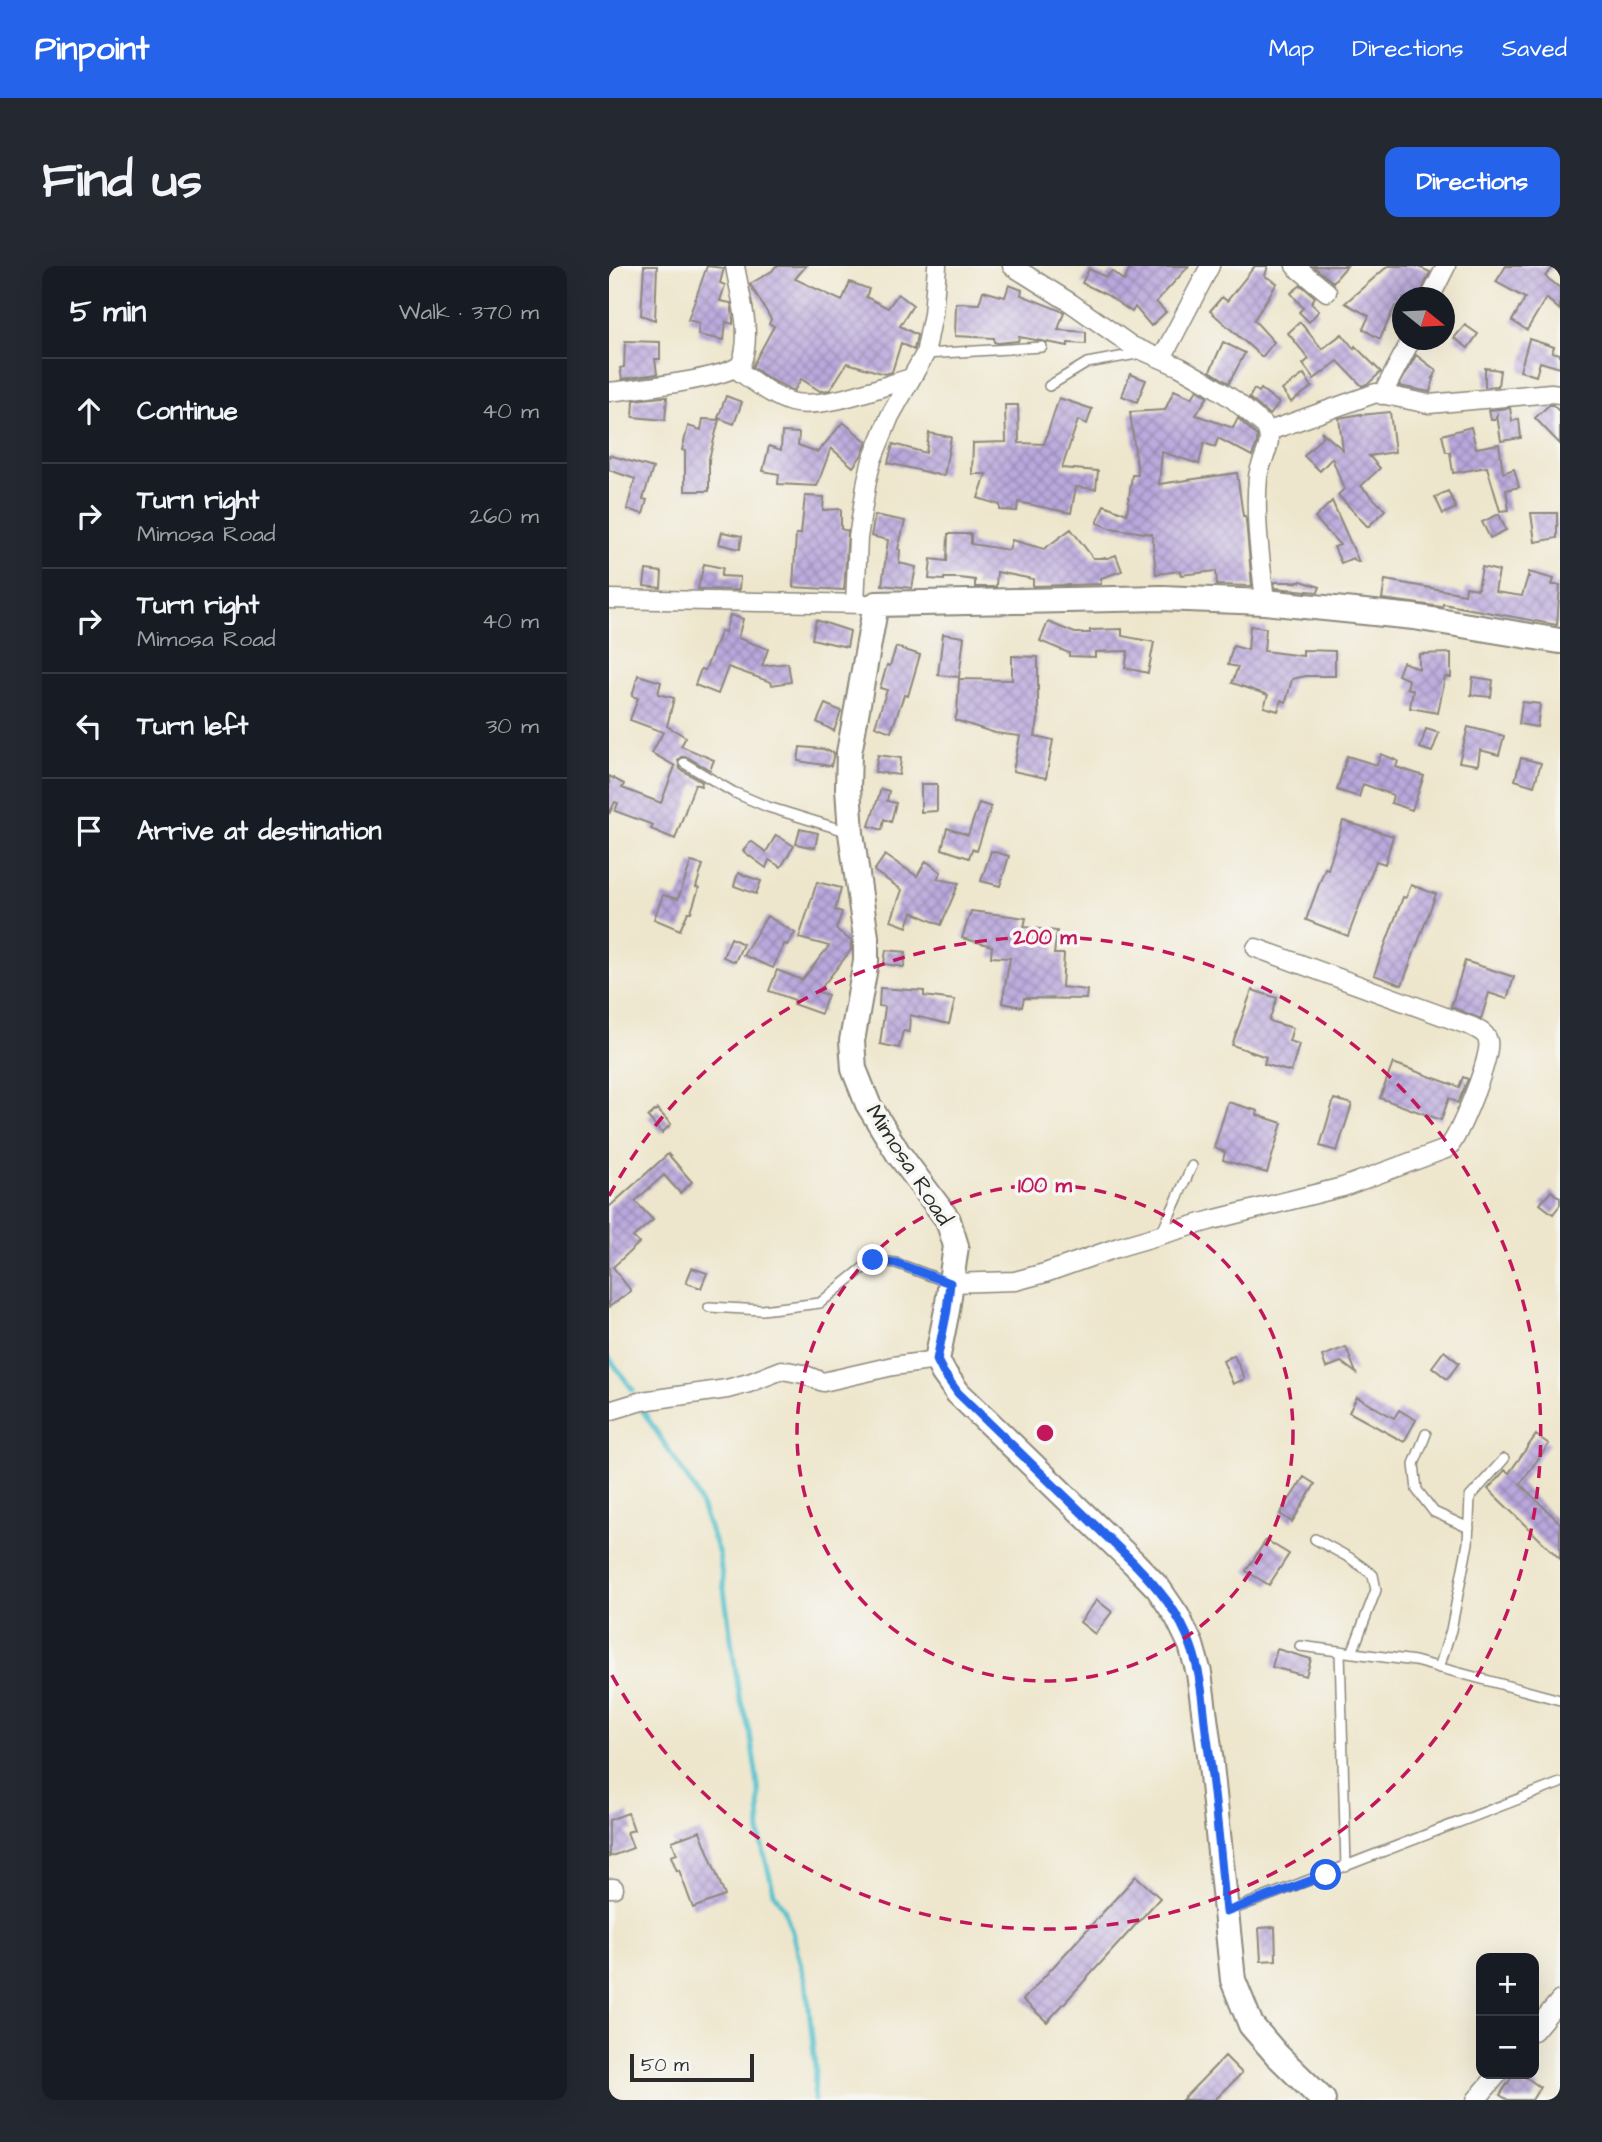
<!DOCTYPE html>
<html lang="en">
<head>
<meta charset="utf-8">
<style>
	body { margin:0; font-family:"Architects Daughter",sans-serif; background:#242831; color:#f1f3f6 }
	.controls { position:absolute; right:21px; bottom:21px; display:grid; overflow:hidden; border-radius:14px; box-shadow:0 7px 28px #0002 }
	.controls button { width:63px; height:63px; display:grid; place-items:center; padding:0; border:0; border-bottom:2px solid #363941; background:#171b24; color:#f1f3f6; font:35px sans-serif }
	.compass { position:absolute; left:783px; top:21px; width:63px; height:63px; border-radius:50%; background:#171b24; box-shadow:0 7px 28px #0002; rotate:108deg }
	.scale { position:absolute; left:21px; bottom:18px; width:124px; box-sizing:border-box; padding-left:7px; border:4px solid #2b2b2b; border-top:0; font-size:19px; line-height:24px; white-space:nowrap; color:#2b2b2b; -webkit-text-stroke:5px #f6f6f2; paint-order:stroke }
	.stop { position:absolute; width:21px; height:21px; margin:-16px; border:5px solid #2563eb; border-radius:50%; background:#fff }
	.stop.end { background:#2563eb; border-color:#fff; box-shadow:0 2px 7px #0008 }
	.list { margin:0; padding:0; list-style:none }
	h2 { display:flex; justify-content:space-between; align-items:center; height:91px; margin:0; padding:0 28px; font-size:30px }
	h2 small { font-size:23px; font-weight:400; color:#9ea1a6 }
	.list li { display:grid; grid-template-columns:46px 1fr auto; gap:21px; align-items:center; box-sizing:border-box; height:105px; padding:0 28px; border-top:2px solid #363941 }
	.list b { display:block; font-size:26px; white-space:nowrap }
	.list p { margin:0; font-size:23px; white-space:nowrap; color:#9ea1a6 }
	.list em { font-size:23px; font-style:normal; color:#9ea1a6 }
	.icon { flex:none; width:38px; height:38px; fill:none; stroke:currentColor; stroke-width:2; stroke-linecap:round; stroke-linejoin:round }
	.map { position:relative; flex:none; width:951px; height:1834px; overflow:hidden; border-radius:14px }
	header { display:flex; align-items:center; gap:42px; box-sizing:border-box; height:98px; padding:0 35px; background:#2563eb; color:#fff }
	header strong { font-size:33px }
	nav { display:flex; gap:38px; margin-inline-start:auto; font-size:24px }
	.intro { display:flex; align-items:center; justify-content:space-between; box-sizing:border-box; height:168px; padding:0 42px }
	h1 { margin:0; font-size:49px }
	.button { padding:18px 32px; border-radius:14px; background:#2563eb; color:#fff; font-size:24px; font-weight:700 }
	main { display:flex; gap:42px; padding:0 42px }
	aside { flex:1; background:#171b24; border-radius:14px; box-shadow:0 7px 28px #0002 }
	.map>svg:first-child { display:block }
	.lines { fill:none; stroke-linecap:round; stroke-linejoin:round }
	.stream { stroke:#54c1cc; stroke-width:5 }
	.building { fill:url(#building-cross-hatch) }
	.lane-casing { stroke:#8c887c; stroke-width:12 }
	.street-casing { stroke:#8c887c; stroke-width:21 }
	.secondary-casing { stroke:#8c887c; stroke-width:28 }
	.lane { stroke:#fff; stroke-width:9 }
	.street { stroke:#fff; stroke-width:18 }
	.secondary { stroke:#fff; stroke-width:24 }
	.route { stroke:#2563eb; stroke-width:9 }
	.ring { fill:none; stroke:#c2185b; stroke-width:3.5; stroke-dasharray:12 9 }
	.labels { text-anchor:middle; dominant-baseline:central; stroke-width:7; stroke-linejoin:round; paint-order:stroke }
	.street-label { font-size:23px; fill:#2b2b2b; stroke:#f6f6f2 }
	.centre { fill:#c2185b; stroke:#f6f6f2; stroke-width:3.5 }
	.ring-label { font-size:21px; text-anchor:middle; font-weight:bold; fill:#c2185b; stroke:#f6f6f2; stroke-width:7; stroke-linejoin:round; paint-order:stroke }
</style>
</head>
<body>
<header>
<strong>Pinpoint</strong>
<nav><a>Map</a><a>Directions</a><a>Saved</a></nav>
</header>
<div class="intro"><h1>Find us</h1><a class="button">Directions</a></div>
<main>
<aside>
<h2>5 min<small>Walk · 370 m</small></h2>
<ul class="list">
<li><svg class="icon" aria-label="ahead" viewBox="0 0 24 24"><path d="M12 20V5M6 11l6-6 6 6"/></svg><div><b>Continue</b></div><em>40 m</em></li>
<li><svg class="icon" aria-label="right" viewBox="0 0 24 24"><path d="M7 20v-9h11M14 6l5 5-5 5"/></svg><div><b>Turn right</b><p>Mimosa Road</p></div><em>260 m</em></li>
<li><svg class="icon" aria-label="right" viewBox="0 0 24 24"><path d="M7 20v-9h11M14 6l5 5-5 5"/></svg><div><b>Turn right</b><p>Mimosa Road</p></div><em>40 m</em></li>
<li><svg class="icon" aria-label="left" viewBox="0 0 24 24"><path d="M17 20v-9H6M10 6l-5 5 5 5"/></svg><div><b>Turn left</b></div><em>30 m</em></li>
<li><svg class="icon" aria-label="arrive" viewBox="0 0 24 24"><path d="M6 21V4h12l-3 4 3 4H6"/></svg><div><b>Arrive at destination</b></div></li>
</ul>
</aside>
<div class="map">
<svg width="951" height="1834" viewBox="0 0 951 1834">
	<defs>
		<pattern id="building-cross-hatch" width="8" height="8" patternUnits="userSpaceOnUse" patternTransform="scale(1.75)"><rect width="8" height="8" fill="#baa8dd"/><path d="M0 0l8 8M0 8l8-8" fill="none" stroke="#9789b3"/></pattern>
	</defs>
	<rect width="100%" height="100%" fill="#f6f6f2"/>
	<filter id="ink" filterUnits="userSpaceOnUse"><feTurbulence type="fractalNoise" baseFrequency=".0143" numOctaves="2"/><feDisplacementMap in="SourceGraphic" scale="14" xChannelSelector="R" yChannelSelector="G"/><feConvolveMatrix kernelMatrix="1 2 1 2 8 2 1 2 1" color-interpolation-filters="sRGB"/></filter>
	<filter id="wash" filterUnits="userSpaceOnUse"><feTurbulence type="fractalNoise" baseFrequency=".00686" numOctaves="4" result="noise"/><feDisplacementMap in="SourceGraphic" scale="28" xChannelSelector="R" yChannelSelector="G"/><feGaussianBlur stdDeviation="1.57" result="paint"/><feColorMatrix in="noise" values="0 0 0 0 0 0 0 0 0 0 0 0 0 0 0 0 0 1.4 0 .05"/><feComposite in="paint" operator="in"/></filter>
	<g filter="url(#wash)">
		<rect width="100%" height="100%" fill="#eee6cc"/>
		<g class="lines">
			<path class="stream" d="M0,1092L24,1124
				M32,1142L86,1224L110,1288L130,1429L141,1466L150,1526L151,1572L165,1627L175,1643L183,1666L198,1722L206,1801L205,1834"/>
		</g>
		<g id="blocks">
			<path class="building" d="M35,0H48L46,54L32,49Z
				M98,0L115,2L111,17L116,19L111,35L122,37L124,53V58L117,56L115,74L89,69L90,57L79,54Z
				M167,0H197L186,13L233,35L241,16L260,23L257,31L279,42L289,28L304,39L291,60L308,69L305,84L292,77L283,106L276,108L238,97L221,124L211,125L192,113L185,125L164,115L143,101L165,60L160,58L162,53L141,18L163,5Z
				M522,0H580L547,36L557,46L542,60L526,41L523,46L498,29L473,17L480,3L497,11L503,5L515,15Z
				M646,0H659L656,10L668,17L645,54L665,76L653,91L601,45L613,31L618,35Z
				M704,0H738L724,16Z
				M779,0H807L821,6L810,32H794V43L786,40L771,73L754,63L760,50L736,37Z
				M897,0H946L936,10L951,22V44L937,32L918,64L903,55L916,32L887,16Z
				M400,19L413,24L412,29L455,46L449,64L477,66V78L459,77V80L410,71L409,75L389,77L385,76V72L346,70L347,37L370,38L374,25L396,31Z
				M692,19L706,31L702,37L710,45L700,56L690,46L694,42L682,27Z
				M691,56L713,83L733,68L745,83L746,80L772,106L760,117L753,120L729,95L705,113L694,98L700,93L679,67Z
				M856,59L869,68L859,82L845,72Z
				M920,73L945,81L943,86L951,88V102L931,96L927,110L911,105Z
				M16,75L51,76V93H46L48,108L13,113L11,102L15,101Z
				M614,76L636,87L620,117L601,105Z
				M807,89L828,105L823,112H825L821,126L790,120Z
				M876,102L891,104L889,120L876,121Z
				M521,108L537,114L528,136L513,130Z
				M695,108L703,121L682,136L673,124Z
				M645,123L650,126L652,123L670,137L661,149L640,132Z
				M565,124L583,132L588,124L599,130L587,149L624,162L629,152L648,170V177L643,190L609,172L606,181L595,177L590,198L553,186L550,218L628,207L634,250H636L637,254L643,320L608,319L607,305L572,309L571,305L547,308L543,268L501,262L488,257L495,239L518,248L523,209H529L521,146L556,144Z
				M117,130L133,136L125,158L109,152Z
				M53,131H58L56,154L24,151L25,134Z
				M450,132L483,143L478,158L469,154L453,202L489,205L487,223L467,221L462,247L409,236L408,245L391,244V239L369,232L377,208H363L364,177L397,176L396,139H409L410,177L435,178Z
				M940,139H944L951,146V178L926,152Z
				M901,142L903,155L910,153L912,172L892,175L888,149L886,154H882L880,144Z
				M781,146L786,186L760,190L771,202L752,220L776,244L759,261L729,229L735,223L723,192L711,205L695,190L714,170L712,165L734,184L730,152L752,148V149Z
				M94,153L110,154L100,193V225H76V185L73,184L79,160L92,164Z
				M234,156L258,176L252,190L244,201L222,182L208,220L169,218L170,208L154,205L160,180L172,184L173,166L190,167L189,179L209,186Z
				M862,161L867,182L890,178L894,207L905,203L910,221L897,224L900,244L891,245L878,201L844,207L841,186H837L833,169Z
				M320,167L342,171L335,210L279,197L284,178L317,187Z
				M0,189L44,202L34,233L38,234L34,248L18,243L26,213L0,204Z
				M839,225L847,242L834,248L826,231Z
				M196,230L215,231L214,244L232,243V263L239,265L235,324L184,321L187,268H192Z
				M723,235L750,296H748L744,292L732,297L725,281L731,279L706,252Z
				M922,247H948V272L926,276Z
				M890,248L897,264L881,272L873,256Z
				M266,249L296,255L289,283L291,284L290,297L307,301L303,322L273,319L279,274L262,270Z
				M462,263L484,292H499L507,289L513,305L492,312V318L424,320V313L388,306L387,321H366V314L351,312H335V314L320,313L322,293L338,295L339,268H362V278L400,284L403,274L435,283Z
				M113,266L133,270L131,283L110,278Z
				M95,298L114,302L112,310L131,311L130,324L89,323Z
				M873,301L890,305L886,326L913,330L919,310L920,312V306L945,313L943,319H951L948,359L834,338L833,341L773,333L776,314L856,328L857,321L869,323Z
				M37,304L53,306L52,322L35,320Z
				M692,315L711,321L709,326L666,322L665,316H691Z
				M121,349L134,353L129,372L159,383L153,400L179,397L182,416L163,419L162,416L119,401L109,428L86,419L92,403L96,404L112,365L116,366Z
				M207,354L241,365L238,381L203,373Z
				M439,356L466,367H481V364L513,363V370L545,376L539,407L516,402L519,385L486,386V391L460,390V387L431,375Z
				M641,360L657,362L655,385L694,390V384L726,385V410H697L683,413L677,436L672,434L669,445L655,441L659,429L623,417L629,401L619,399L624,380L639,384Z
				M334,368L355,371L350,411L329,409Z
				M287,381L311,389L299,430L295,429L282,466L266,460L278,424L271,422L278,399L281,400Z
				M842,387V411H836L829,447L801,442L804,424L798,422L800,414L789,409L794,396L810,403V388Z
				M403,390L429,391V454L426,470L444,474L437,512L404,505L411,470L386,467L346,454L348,447L350,413L403,414Z
				M29,409L52,416L49,428L65,432L58,460L77,471L72,480L105,494L101,504L78,491H72L69,494L71,503L93,516L92,520L86,518L66,573L42,563L44,559L6,545L9,537L6,536L0,548V510L15,518L13,522L52,537L66,500L43,487L54,466L21,454L29,432L23,430Z
				M864,411L884,414L882,431L862,429Z
				M913,436L931,438L928,461L910,458Z
				M216,438L232,445L225,465L208,456Z
				M859,461L895,470L890,489L871,484L869,499L850,496Z
				M817,463L830,467L823,486L811,482Z
				M191,481L214,483L225,487L222,500L189,495Z
				M772,488L789,495L787,501L815,510L803,544L782,537L784,529L754,518L750,531L728,524L738,490L768,499Z
				M269,489L292,492L290,509L266,506Z
				M912,492L932,497L925,520L906,514Z
				M312,518H328V545L312,546Z
				M272,523L280,525L278,535L287,537L282,556L275,553L273,564L260,560Z
				M370,537L382,541L368,585L363,583L360,592L333,583L338,562L359,569Z
				M734,555L784,570L776,598L767,595L739,670L697,654L716,602L719,603Z
				M191,563L209,567L206,582L187,578Z
				M167,569L185,580L172,601L160,594L157,602L134,585L142,575L157,586Z
				M382,585L400,590L391,620L372,615Z
				M276,589L308,610L317,595L332,606L328,613L350,617L332,659L303,646L298,661L282,655L293,624L265,605Z
				M82,596L94,599L87,621L90,622L82,646H79L71,664L45,653L54,629L69,633Z
				M129,607L152,615L147,628L125,620Z
				M208,616L232,622L226,644L233,646L227,663L242,675V684L209,726L219,729L212,748L184,738L186,734L160,725L168,704L193,714L220,680L190,672Z
				M802,619L827,628L793,719L765,709L794,631L797,632Z
				M362,645L417,652L415,661L448,665L445,688H455L453,721L478,724L477,733L415,732L413,741L393,737L401,692L382,691L383,680L353,672Z
				M158,650L186,667L178,679L175,678L164,702L134,689Z
				M122,672L134,678L126,696L114,691Z
				M277,684L297,686L295,701L275,698Z
				M856,695L905,711L898,733L880,727L872,753L842,741Z
				M271,722L315,725V730L346,734L340,758L301,749L300,766L294,765L290,782L271,778L276,741L270,740Z
				M643,724L668,732L660,755L684,762L680,775L690,778L682,806L655,798L657,791L623,779Z
				M784,797L850,821L854,811L859,813L849,837L840,832L832,854L771,832Z
				M725,833L743,838L728,885L711,880Z
				M619,836L649,845L648,849L673,857L658,907L614,894L616,886L605,882Z
				M48,843L62,858L53,867L39,851Z
				M59,888L83,916L71,927L55,909L26,935L44,954L24,971L30,977L4,1001L22,1025L0,1041V941Z
				M942,925L951,932V939L944,948L931,938Z
				M83,1002L98,1007L92,1022L77,1017Z
				M737,1081L747,1107L732,1096L717,1102L713,1090Z
				M835,1085L850,1097L838,1113L823,1101Z
				M625,1089L636,1113L624,1118L614,1095Z
				M748,1131L785,1152L790,1144L807,1154L795,1176L740,1146Z
				M927,1169L940,1178L911,1218L951,1257V1293L879,1223L896,1204L900,1207Z
				M695,1211L706,1218L683,1256L671,1248Z
				M657,1274L680,1288L660,1319L637,1305Z
				M488,1334L503,1346L486,1368L471,1356Z
				M668,1383L702,1393L697,1410L663,1401Z
				M19,1547L25,1564L18,1566L24,1582L0,1591V1554Z
				M91,1565L116,1630L84,1642L70,1604L68,1605L62,1590L68,1588L63,1575Z
				M527,1610L551,1632L438,1756L414,1734Z
				M666,1661L667,1694L652,1695L650,1662Z
				M616,1790L633,1807L606,1834H573Z
				M905,1808H912L931,1821L923,1834H899L891,1829Z"/>
		</g>
	</g>
	<g filter="url(#ink)">
		<use href="#blocks" fill-opacity="0" stroke="#8c887c" stroke-width="2"/>
		<g class="lines">
			<defs>
				<path id="lane" d="M316,88L433,81
					M440,120L478,97L533,87
					M75,497L124,526L159,541L240,566
					M552,968L583,900
					M100,1041L153,1044L211,1037L264,994L287,997L341,1017
					M817,1168L805,1198L808,1224L825,1246L860,1262
					M706,1273L741,1292L764,1309L767,1324L743,1387
					M691,1380L806,1395L951,1434
					M731,1385L737,1601
					M830,1402L842,1364L859,1277L861,1231L895,1193
					M620,1645L951,1517"/>
				<path id="street" d="M403,0L462,37L523,80L571,101L601,118L625,134L656,160C667,178 651,193 649,211C645,253 652,295 656,336
					M686,0L718,26
					M821,32L837,0
					M553,92L601,0
					M127,103C143,114 160,128 179,135C209,146 270,121 302,112
					M0,126C25,123 117,113 132,98C144,67 131,31 126,0
					M773,129L802,74
					M660,165L767,127L820,138L942,127L951,128
					M0,333L257,338
					M246,338L249,272L258,214L263,194L281,150L316,88L324,48L328,0
					M341,1017L406,1015L436,1007L510,981L603,954L734,921L837,883L842,878C852,863 883,791 879,775C877,767 871,765 864,761L647,682
					M0,1145L33,1135L118,1123L140,1117L173,1104L194,1108L214,1116L284,1100L328,1094
					M0,1622H5
					M925,1765L951,1734
					M867,1834L889,1808"/>
				<path id="secondary" d="M714,1834L668,1789L642,1759L624,1714L601,1489L590,1407L582,1379L568,1350L549,1322L525,1297L349,1127L334,1106L328,1094L338,1044L347,980L339,954L289,887L259,838L245,803L243,775L257,695V671L242,567L239,522L240,487L267,338L552,332L656,336L805,351L951,375"/>
			</defs>
			<use href="#lane" class="lane-casing"/>
			<use href="#street" class="street-casing"/>
			<use href="#secondary" class="secondary-casing"/>
			<use href="#lane" class="lane"/>
			<use href="#street" class="street"/>
			<use href="#secondary" class="secondary"/>
		</g>
	</g>
	<g class="lines" filter="url(#ink)">
		<path class="route" d="M264,994L287,997L341,1017L338,1044L328,1094L334,1106L349,1127L525,1297C548,1321 571,1347 582,1380C592,1407 594,1437 597,1465C606,1525 611,1586 617,1646L717,1609"/>
	</g>
	<g class="ring">
		<circle cx="436" cy="1167" r="248"/>
		<path d="M0 930A496 496 0 1 1 0 1404"/>
	</g>
	<g class="labels">
		<g class="street-label">
			<text transform="translate(300 899) rotate(57)">Mimosa Road</text>
		</g>
	</g>
	<circle cx="436" cy="1167" r="10" class="centre"/>
	<g class="ring-label">
		<text x="436" y="678">200 m</text>
		<text x="436" y="926">100 m</text>
	</g>
</svg>
<div class="controls">
<button>+</button>
<button>−</button>
</div>
<svg class="compass" viewBox="-18 -18 36 36"><path d="M0-13l5 13h-10z" fill="#e53935"/><path d="M0 13l5-13h-10z" fill="#9ea1a6"/></svg>
<div class="scale">50 m</div>
<div class="stop" style="left:717px;top:1609px"></div>
<div class="stop end" style="left:264px;top:994px"></div>
</div>
</main>
</body>
</html>
